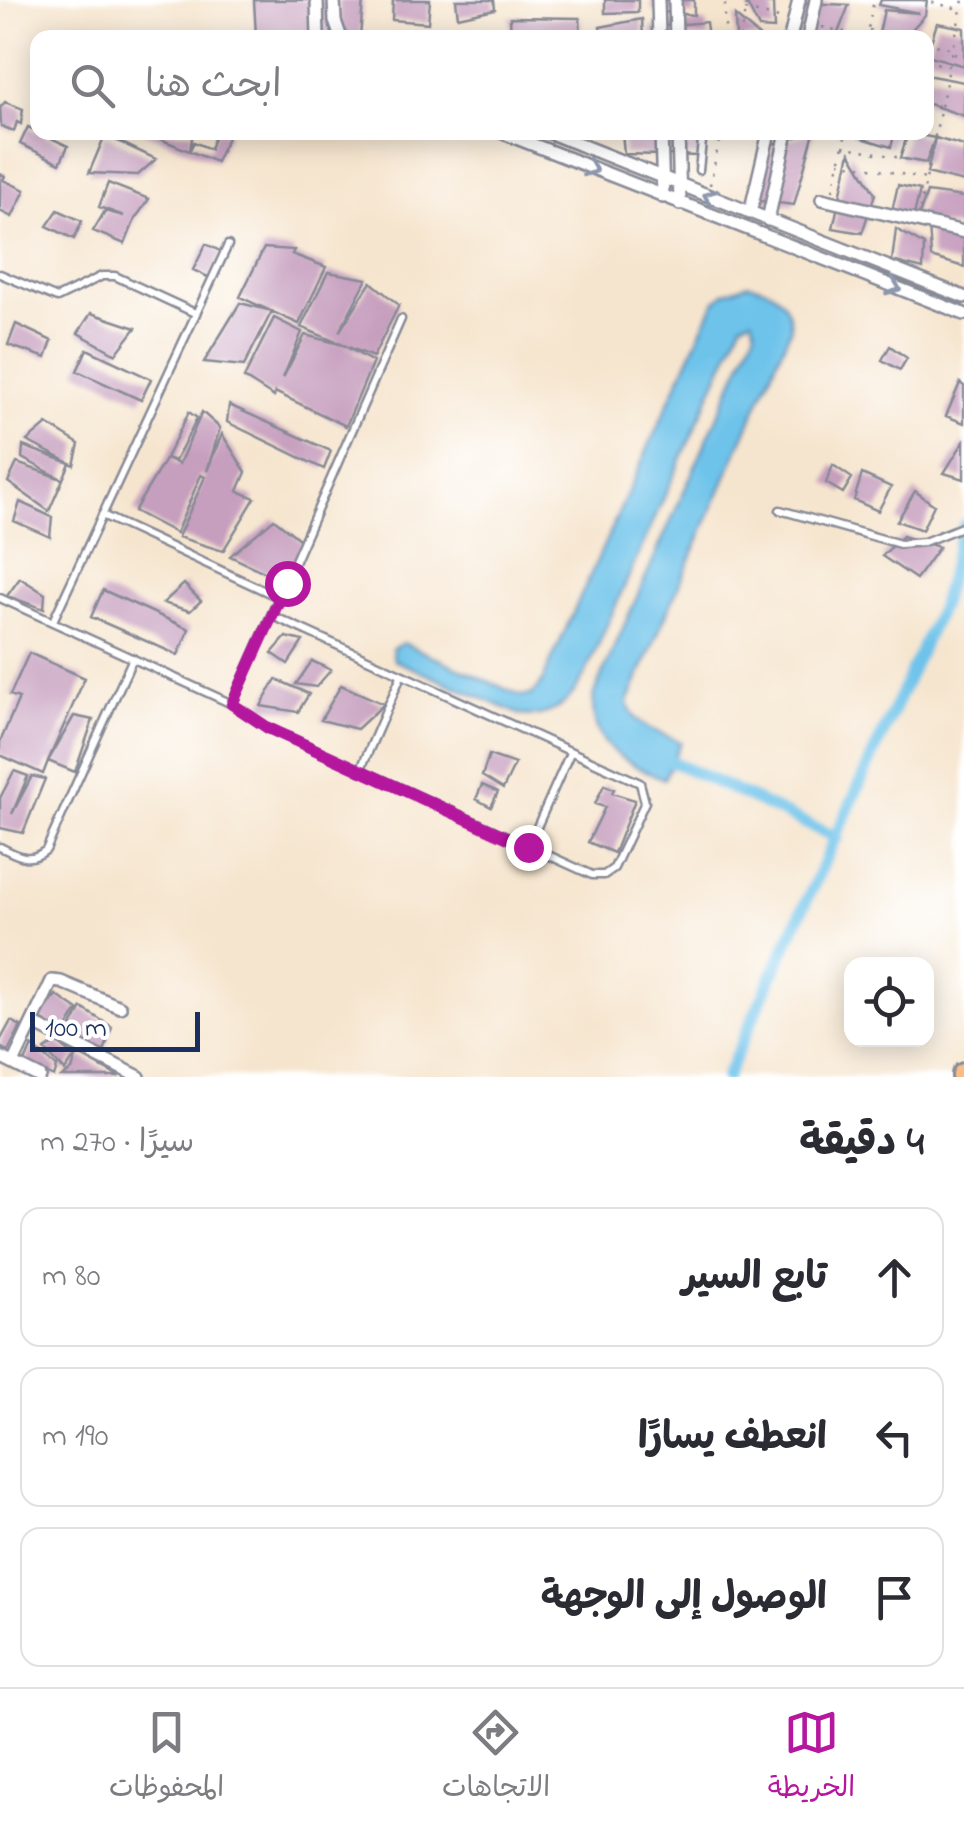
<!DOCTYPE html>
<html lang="ar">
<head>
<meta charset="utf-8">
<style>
	body { margin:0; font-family:"Indie Flower","Playpen Sans Arabic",sans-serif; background:#f7f7f7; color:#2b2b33; direction:rtl }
	.controls { position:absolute; right:30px; bottom:30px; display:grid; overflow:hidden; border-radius:20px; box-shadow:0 5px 25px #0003 }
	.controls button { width:90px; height:90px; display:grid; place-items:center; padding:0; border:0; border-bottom:2px solid #e1e1e2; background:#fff; color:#2b2b33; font:50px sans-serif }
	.scale { position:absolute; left:30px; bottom:25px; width:170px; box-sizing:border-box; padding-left:10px; border:5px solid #1b2f5e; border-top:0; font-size:28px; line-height:35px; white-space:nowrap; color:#1b2f5e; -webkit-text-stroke:8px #fff; paint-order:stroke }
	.stop { position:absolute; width:30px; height:30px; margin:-22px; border:8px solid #b5179e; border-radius:50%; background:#fff }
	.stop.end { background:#b5179e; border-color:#fff; box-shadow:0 2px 10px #0008 }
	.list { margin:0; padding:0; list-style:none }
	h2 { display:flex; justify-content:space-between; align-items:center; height:130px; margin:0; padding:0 40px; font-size:42px }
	h2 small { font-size:32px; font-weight:400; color:#7c7c81 }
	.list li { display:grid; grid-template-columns:65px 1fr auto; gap:30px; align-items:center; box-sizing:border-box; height:140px; margin:0 20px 20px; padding:0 20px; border:2px solid #e1e1e2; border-radius:20px }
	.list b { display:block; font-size:38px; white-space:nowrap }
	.list em { font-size:32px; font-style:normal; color:#7c7c81 }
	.icon { flex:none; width:55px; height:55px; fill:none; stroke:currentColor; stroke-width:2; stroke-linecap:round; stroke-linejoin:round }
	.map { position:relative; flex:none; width:964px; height:1077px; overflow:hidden; direction:ltr }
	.search { position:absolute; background:#fff; box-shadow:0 5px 25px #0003; left:30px; right:30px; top:30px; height:110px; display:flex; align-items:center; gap:25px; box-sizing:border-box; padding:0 35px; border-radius:20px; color:#7c7c81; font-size:38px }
	.sheet { height:610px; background:#fff }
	nav { display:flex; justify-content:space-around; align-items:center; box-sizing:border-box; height:140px; border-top:2px solid #e1e1e2; background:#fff; font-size:28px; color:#7c7c81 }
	nav a { display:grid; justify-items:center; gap:5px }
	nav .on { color:#b5179e }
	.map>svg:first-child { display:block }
	.water { fill:#6dc3ea; stroke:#4479a4; stroke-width:2.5 }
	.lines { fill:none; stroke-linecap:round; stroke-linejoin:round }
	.canal { stroke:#6dc3ea; stroke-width:12 }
	.building { fill:#c69ebe }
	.lane-casing { stroke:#888a96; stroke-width:11 }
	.street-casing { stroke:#888a96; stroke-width:16 }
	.highway-casing { stroke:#888a96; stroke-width:28 }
	.path { stroke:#888a96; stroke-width:2.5; stroke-dasharray:2.5 8; stroke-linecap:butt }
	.lane { stroke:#fff; stroke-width:6 }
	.street { stroke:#fff; stroke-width:11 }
	.highway { stroke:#f8bd88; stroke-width:22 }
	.oneway { stroke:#8d97ae }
	.route { stroke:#b5179e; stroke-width:12 }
</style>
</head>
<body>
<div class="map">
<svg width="964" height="1077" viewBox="0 0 964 1077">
	<rect width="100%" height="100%" fill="#fff"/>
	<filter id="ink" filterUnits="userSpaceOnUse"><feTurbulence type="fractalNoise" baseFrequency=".01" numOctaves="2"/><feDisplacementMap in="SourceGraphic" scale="20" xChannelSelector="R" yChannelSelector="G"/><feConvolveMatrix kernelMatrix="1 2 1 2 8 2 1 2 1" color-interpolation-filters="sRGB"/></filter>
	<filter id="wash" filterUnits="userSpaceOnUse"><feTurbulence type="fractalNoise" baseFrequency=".0048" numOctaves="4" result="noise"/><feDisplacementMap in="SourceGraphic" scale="40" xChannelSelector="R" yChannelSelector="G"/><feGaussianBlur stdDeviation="2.25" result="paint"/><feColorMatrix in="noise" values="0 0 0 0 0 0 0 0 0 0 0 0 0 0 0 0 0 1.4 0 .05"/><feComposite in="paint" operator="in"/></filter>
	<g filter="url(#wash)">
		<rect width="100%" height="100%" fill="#f6e5ce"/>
		<path class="water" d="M748,284C774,287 790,302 791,328L628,702C631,726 661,733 681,742L664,779C623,761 587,746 594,693L756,330L752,318L742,323L586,672C573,699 554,720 521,715L394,660L392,649L403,643L521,696L531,695L539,688L714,303L725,292Z"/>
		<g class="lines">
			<path class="canal" d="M656,754L837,838
				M726,1077L941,606L964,525"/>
		</g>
		<g id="blocks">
			<path class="building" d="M254,0H313L316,38L256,36Z
				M318,0H333L335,36H319Z
				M338,0H363L360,38H342Z
				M393,0H430L428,23L392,20Z
				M456,0H494L495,9L458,17Z
				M605,0H638V12L605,13Z
				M651,0H694V15L653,11Z
				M745,0L773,4L774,29L759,28Z
				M881,0H927L925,15L904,38H878L884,10L919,13L879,5Z
				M804,3L849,5L836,38L798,35Z
				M735,16L761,38H736Z
				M510,17L580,18L581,38H511Z
				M642,19L643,38H602L600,27Z
				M706,22L708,38H652V27Z
				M937,23L964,28V66L927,55Z
				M926,75L964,82V116L926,103Z
				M5,102L23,109L21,124L17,122L14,131L1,126L0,108Z
				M28,127L68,146L60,163L20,144Z
				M143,132H193L190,150L194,142L210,149L216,132H230L216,162Z
				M622,132H703L700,156L624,154Z
				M814,132L794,205L753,200L773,144Z
				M856,132H895L891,147L855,136Z
				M908,133L935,138L926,163L900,158Z
				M105,135L156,159L138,175L89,173Z
				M935,138L964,146V182L927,173Z
				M850,152L875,194L862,233L833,228Z
				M0,174L5,176L3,180L25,190L12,217L0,211Z
				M108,183L149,199L135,219L125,244L93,231L105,211L124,216L99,207Z
				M898,185L920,190L914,215L892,211Z
				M927,192L964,197V228L917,221Z
				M58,210L82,221L74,239L47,226Z
				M929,224L964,237V267L931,257Z
				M896,229L924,245L923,269L892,261Z
				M206,244L222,252L210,278L193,270Z
				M264,248L294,250L292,254L326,267L299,324L240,297Z
				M328,272L367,279L339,332L371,282L399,305L373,357L343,345L373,362L346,426L275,392L274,397L244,378L274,318L302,332L283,378L305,335L343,345L301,327Z
				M240,303L272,311L244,366L204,362Z
				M91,313L136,328L116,354L78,333Z
				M16,324L52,341L46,358L8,345Z
				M890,346L907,358L900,370L882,360Z
				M87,349L151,379L141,400L77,371Z
				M960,383L964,386V423L946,416Z
				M229,405L331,451L324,469L227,422Z
				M189,412L197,418L175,461L166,458Z
				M202,412L220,428L207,471L222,434L246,472L238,491L255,498L223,551L178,537L205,477L201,475L176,533L134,511L166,458L179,464Z
				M47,424L79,444L74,465L27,441Z
				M964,441V479L944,473Z
				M23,446L70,463L49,511L8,482L17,463L62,479L22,458Z
				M833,465L852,478L843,493L826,483Z
				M862,474L891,487L878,511L854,500Z
				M915,491L934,505L922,530L897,521Z
				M20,502L52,517L50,537L14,521Z
				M274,519L304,543L287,583L230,556Z
				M903,536L939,547L916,579L882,556Z
				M20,578L45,594L44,609L7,596Z
				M184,584L201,601L190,611L163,603Z
				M103,590L189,629L178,655L91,617Z
				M286,637L303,641L288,664L272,653Z
				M29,653L85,678L48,761L74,716L93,720L75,772L48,761L43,774L0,755V742L19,698L10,695Z
				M312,661L331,670L316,687L296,684Z
				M276,679L309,694L298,712L261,706Z
				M341,685L384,704L357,729L321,720Z
				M489,755L515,764L503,789L482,776Z
				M14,771L28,776L12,814L32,776L45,779L23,833L0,828V798Z
				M482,785L498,792L491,807L476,799Z
				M604,785L614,789L612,793L635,800L614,853L588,842L605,807L595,804Z
				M56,995L78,1010L64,1033L39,1018Z
				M82,1008L112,1027L104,1052L67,1035Z
				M11,1021L21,1026L8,1051L0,1047V1041Z
				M57,1042L75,1057L65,1071L45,1050Z
				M32,1046L57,1067L54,1077L25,1062Z
				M77,1054L119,1077H62L72,1070Z"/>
		</g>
	</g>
	<g filter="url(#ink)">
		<use href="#blocks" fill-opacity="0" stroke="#888a96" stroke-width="2.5"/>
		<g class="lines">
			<defs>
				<path id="lane" d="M699,170L703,132
					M0,274L57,298L102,276H115L195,313
					M780,510L900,544L924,542L964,526
					M102,515L280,598
					M0,598L232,704L268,728L592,875H604L614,868L645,802L640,783L273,616
					M53,621L228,245
					M232,704L401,319
					M360,771L401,676
					M0,847C17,855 29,864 46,850L133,658
					M528,847L570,753"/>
				<path id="street" d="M317,0L318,38
					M334,0L335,21L341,38
					M658,0L659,38
					M675,0L676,38
					M790,38L799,0
					M808,38L816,0
					M501,132L964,314
					M548,132L964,297
					M661,132L663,197
					M678,132L680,204
					M822,199L964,232
					M750,213L769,132
					M768,220L787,132
					M32,1023L139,1077
					M0,1057L40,1077
					M13,1063L52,981L61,982L120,1007"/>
				<path id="highway" d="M964,1077V1075"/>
			</defs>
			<use href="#lane" class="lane-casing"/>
			<use href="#street" class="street-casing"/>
			<use href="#highway" class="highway-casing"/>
			<path class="path" d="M922,0L959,9
				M745,10L783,19
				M822,27L866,37
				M869,30L902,38
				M725,38V0
				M740,38L747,0
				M866,38L874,0
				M926,43L953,49
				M954,53L964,56
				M926,61L949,66
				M926,103L940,106
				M936,138L964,146
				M843,146L929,164
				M839,162L926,179
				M710,185L721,132
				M833,190L846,132
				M920,209L963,0"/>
			<use href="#lane" class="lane"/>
			<use href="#street" class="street"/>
			<use href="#highway" class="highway"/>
		</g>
		<defs><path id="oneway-chevron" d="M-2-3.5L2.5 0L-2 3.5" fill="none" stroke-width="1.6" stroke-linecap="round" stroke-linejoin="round" transform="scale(2.5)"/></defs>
		<g class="oneway">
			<use href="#oneway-chevron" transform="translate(591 169) rotate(22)"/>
			<use href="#oneway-chevron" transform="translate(710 197) rotate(-158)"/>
			<use href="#oneway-chevron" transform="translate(894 287) rotate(21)"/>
		</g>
	</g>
	<g class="lines" filter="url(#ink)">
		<path class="route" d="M287,583L232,704L268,728L528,847"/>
	</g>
</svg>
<div class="controls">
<button><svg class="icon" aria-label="locate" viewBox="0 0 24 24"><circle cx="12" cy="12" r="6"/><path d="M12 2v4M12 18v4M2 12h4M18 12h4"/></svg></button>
</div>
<div class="scale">100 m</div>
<div class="stop" style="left:287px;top:583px"></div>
<div class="stop end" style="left:528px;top:847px"></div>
<div class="search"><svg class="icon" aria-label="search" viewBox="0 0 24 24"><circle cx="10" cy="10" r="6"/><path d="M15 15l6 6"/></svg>ابحث هنا</div>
</div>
<section class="sheet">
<h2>4 دقيقة<small>سيرًا · 270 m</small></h2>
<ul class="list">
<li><svg class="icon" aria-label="ahead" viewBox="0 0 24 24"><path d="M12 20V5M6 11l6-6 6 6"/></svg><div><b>تابع السير</b></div><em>80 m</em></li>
<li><svg class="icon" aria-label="left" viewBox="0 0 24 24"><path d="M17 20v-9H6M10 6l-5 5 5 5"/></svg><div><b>انعطف يسارًا</b></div><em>190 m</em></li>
<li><svg class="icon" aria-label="arrive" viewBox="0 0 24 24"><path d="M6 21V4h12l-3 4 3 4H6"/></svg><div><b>الوصول إلى الوجهة</b></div></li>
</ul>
</section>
<nav>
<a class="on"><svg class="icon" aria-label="map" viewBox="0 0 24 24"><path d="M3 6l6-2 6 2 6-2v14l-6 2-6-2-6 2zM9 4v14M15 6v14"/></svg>الخريطة</a>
<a><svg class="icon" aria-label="directions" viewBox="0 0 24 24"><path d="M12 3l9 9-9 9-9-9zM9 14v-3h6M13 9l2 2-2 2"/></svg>الاتجاهات</a>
<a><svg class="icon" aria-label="saved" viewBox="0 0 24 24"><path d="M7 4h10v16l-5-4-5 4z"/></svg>المحفوظات</a>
</nav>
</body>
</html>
